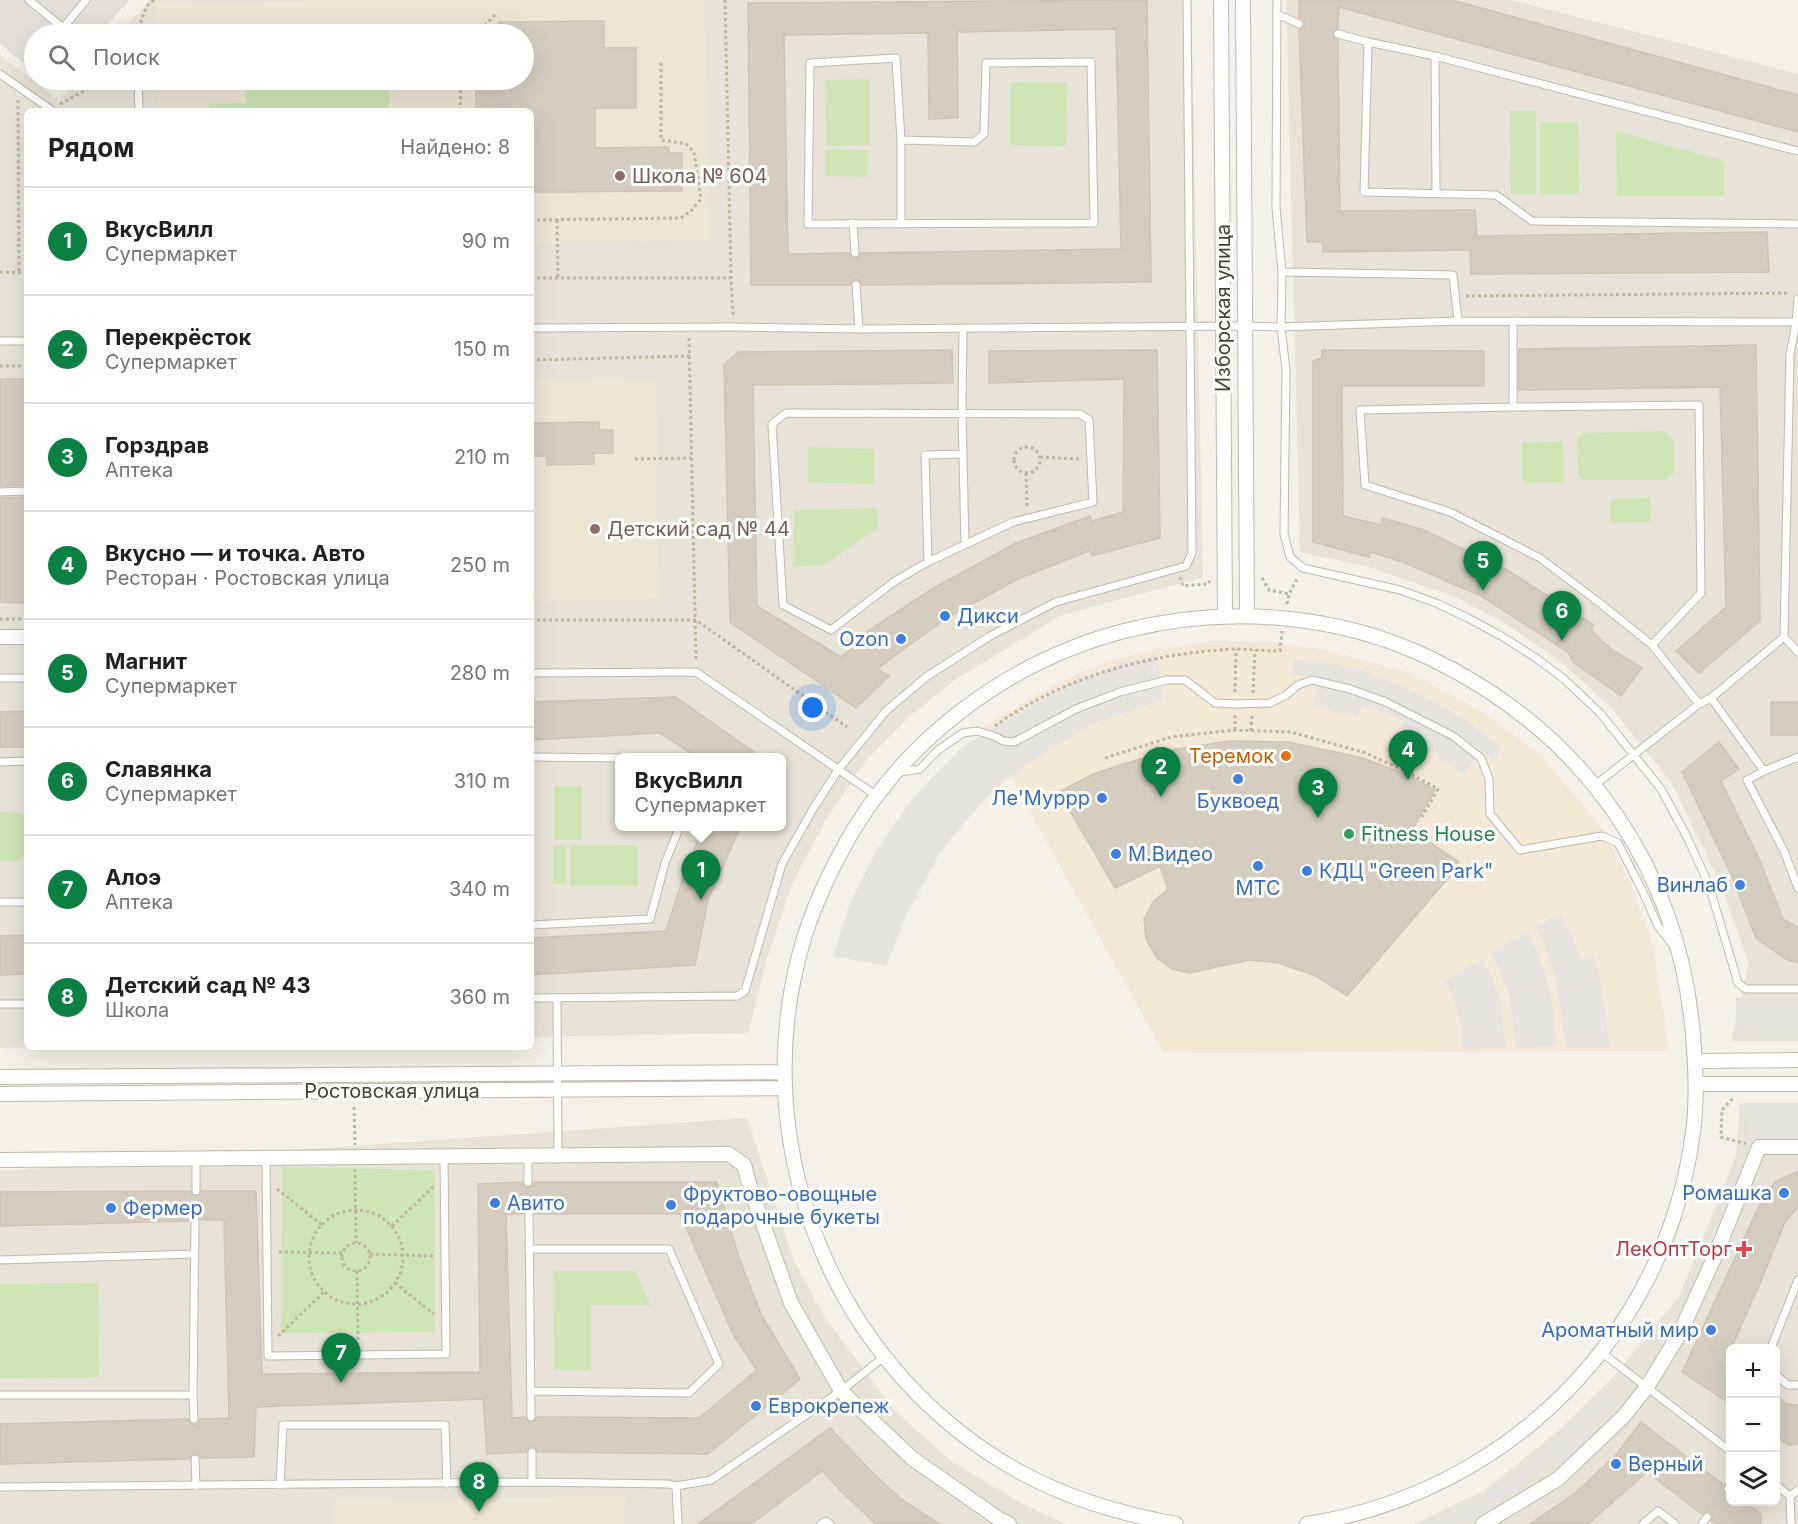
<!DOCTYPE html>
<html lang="ru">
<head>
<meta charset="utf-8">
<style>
	body { margin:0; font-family:Inter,sans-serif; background:#f6f6f6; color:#202124 }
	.controls { position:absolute; right:18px; bottom:18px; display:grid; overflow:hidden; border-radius:9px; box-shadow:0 6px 24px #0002 }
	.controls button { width:54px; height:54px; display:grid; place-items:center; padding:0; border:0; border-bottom:2px solid #e0e0e0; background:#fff; color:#202124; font:30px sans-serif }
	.you { position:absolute; left:813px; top:708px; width:21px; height:21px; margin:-15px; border:4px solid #fff; border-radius:50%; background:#1a73e8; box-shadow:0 0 0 9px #1a73e833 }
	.badge { display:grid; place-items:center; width:39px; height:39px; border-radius:50%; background:#0b8043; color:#fff; font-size:20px; font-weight:700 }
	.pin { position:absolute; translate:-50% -50px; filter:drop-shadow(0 2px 3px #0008) }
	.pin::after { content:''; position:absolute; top:32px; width:21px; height:18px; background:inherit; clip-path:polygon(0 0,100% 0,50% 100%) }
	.popup { position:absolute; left:615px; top:753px; width:171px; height:78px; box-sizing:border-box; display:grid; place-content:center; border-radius:9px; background:#fff; filter:drop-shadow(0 2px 4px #0005); font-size:20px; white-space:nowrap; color:#757577 }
	.popup b { font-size:22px; color:#202124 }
	.popup::after { content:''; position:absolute; left:50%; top:100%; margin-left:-12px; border:12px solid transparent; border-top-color:#fff }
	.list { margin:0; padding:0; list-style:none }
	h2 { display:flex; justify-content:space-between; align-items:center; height:78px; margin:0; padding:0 24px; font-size:26px }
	h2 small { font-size:20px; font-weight:400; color:#757577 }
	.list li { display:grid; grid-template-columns:39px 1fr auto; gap:18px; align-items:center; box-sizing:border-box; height:108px; padding:0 24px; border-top:2px solid #e0e0e0 }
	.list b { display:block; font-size:22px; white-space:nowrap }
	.list p { margin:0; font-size:20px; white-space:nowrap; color:#757577 }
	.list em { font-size:20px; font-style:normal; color:#757577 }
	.icon { flex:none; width:33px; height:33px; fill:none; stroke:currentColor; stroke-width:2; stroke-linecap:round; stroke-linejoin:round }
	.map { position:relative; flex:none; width:1798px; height:1524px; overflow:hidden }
	.search { position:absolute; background:#fff; box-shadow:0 6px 24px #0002; left:24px; top:24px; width:510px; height:66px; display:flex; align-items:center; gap:15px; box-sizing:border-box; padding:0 21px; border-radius:33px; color:#757577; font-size:22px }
	.panel { position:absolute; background:#fff; box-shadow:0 6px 24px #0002; left:24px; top:108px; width:510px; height:942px; border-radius:9px }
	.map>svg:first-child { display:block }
	.residential { fill:#e7e3d8; fill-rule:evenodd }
	.commercial { fill:#f4e8d7 }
	.industrial { fill:#e3e0db }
	.education { fill:#ece6d5 }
	.green { fill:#cfe5b6 }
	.parking { fill:#e5e4e1 }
	.building { fill:#d4cdc0; stroke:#cfc5b4; stroke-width:1.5; fill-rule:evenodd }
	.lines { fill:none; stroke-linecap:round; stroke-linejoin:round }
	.lane-casing { stroke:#bfb9ad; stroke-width:9 }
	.street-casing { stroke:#bfb9ad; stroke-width:16 }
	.path { stroke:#bfb59f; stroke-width:3; stroke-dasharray:3 3; stroke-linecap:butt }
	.lane { stroke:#fff; stroke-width:7 }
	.street { stroke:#fff; stroke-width:14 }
	.education-dot { fill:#8d6e63; stroke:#fff; stroke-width:2 }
	.shop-dot { fill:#3f7fe0; stroke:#fff; stroke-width:2 }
	.food-dot { fill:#e8710a; stroke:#fff; stroke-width:2 }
	.leisure-dot { fill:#2e9e5b; stroke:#fff; stroke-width:2 }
	.health-dot { fill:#e0444e; stroke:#fff; stroke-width:2 }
	.labels { text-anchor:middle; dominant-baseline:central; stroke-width:6; stroke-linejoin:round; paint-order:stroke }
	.education-label { font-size:20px; fill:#785e54; stroke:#fff; text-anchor:start }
	.street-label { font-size:20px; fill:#474238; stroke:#fff }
	.shop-label { font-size:20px; fill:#366cbe; stroke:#fff; text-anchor:start }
	.food-label { font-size:20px; fill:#c56008; stroke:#fff; text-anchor:end }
	.leisure-label { font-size:20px; fill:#27864d; stroke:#fff; text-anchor:start }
	.health-label { font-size:20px; fill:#be3a42; stroke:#fff; text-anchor:end }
</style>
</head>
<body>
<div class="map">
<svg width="1798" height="1524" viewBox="0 0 1798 1524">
	<rect width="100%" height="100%" fill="#f4f1ea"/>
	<path class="residential" d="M150,0H1191L1203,577L1062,615L956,679L909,717L868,758L825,821L791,886L767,959L748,1033L531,1037V111H27V1047H36L0,1048V55L59,100L78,80H524V34H119ZM620,758H782V826H620Z
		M1286,0H1512L1798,74V1041H1731L1749,964L1720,883L1671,782L1612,709L1561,662L1506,624L1458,598L1369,567L1300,552Z
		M1740,1103H1798V1524H1414L1484,1491L1558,1431L1616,1374L1679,1297L1736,1155ZM1730,1348H1776V1502H1730Z
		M747,1118L793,1258L823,1315L894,1410L952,1462L1021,1503L1065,1524H0V1171Z"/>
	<path class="commercial" d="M1214,641L1270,642L1331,651L1410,673L1482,712L1540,754L1597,822L1628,876L1653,944L1669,1051L1164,1053L983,727L1062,680L1116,659L1162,648Z"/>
	<path class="industrial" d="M0,0H129L99,34H34V71L0,44Z"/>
	<path class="education" d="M365,0H706L710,240L531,243V111H158L157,80H524V34H156V3Z
		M656,378L660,599L531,601V380Z
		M625,1496L626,1524H332V1499Z"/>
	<path class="green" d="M869,79L870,145L826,146L825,80Z
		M246,80H389V111H209V104L246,103Z
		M1011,82L1067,83L1066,146L1010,145Z
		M1510,111H1536V194H1511Z
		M1540,122H1578L1579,194H1540Z
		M1616,131L1724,161V196H1617Z
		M825,149L868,150L867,177L825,176Z
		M1664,431L1674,441V473L1666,480H1583L1578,475L1577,440L1582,433Z
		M1563,441L1564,482L1523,483L1522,442Z
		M808,447L874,449V484L808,483Z
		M1650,498L1651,522L1611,523L1610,499Z
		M876,508L878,528L822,566L793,567L794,510Z
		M554,786H582V840H554Z
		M0,812L22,813L26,818V854L17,861H0Z
		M553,845H566V884H553Z
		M570,845H638V886H570Z
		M282,1167L435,1170V1332L281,1333Z
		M553,1271H635L650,1305H591V1370H554Z
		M98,1283L99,1377L0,1378V1284Z"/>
	<path class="parking" d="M1158,656L1162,700L1097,722L1043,753L991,792L940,852L906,917L886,966L833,956L849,906L877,849L913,798L961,748L1064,686L1119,663Z
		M1293,660L1323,662L1361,670L1401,685L1435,702L1467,721L1502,748L1494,760L1481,750L1463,775L1432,752L1398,734L1404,720L1362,705L1358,717L1314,706L1319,676L1292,674Z
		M1561,913L1581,959L1593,956L1599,974L1610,1048H1566L1558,987L1547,952L1536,927Z
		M1528,932L1539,956L1550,989L1557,1047L1516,1048L1511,1002L1501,973L1491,953Z
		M1482,959L1492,978L1501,1003L1505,1048L1464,1049L1461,1025L1455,1002L1445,981Z
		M1736,998H1798V1038H1748V1027H1736Z
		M1747,1104H1798V1142L1749,1141Z
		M1607,1391L1616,1398L1600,1418L1564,1456L1482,1513L1461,1524H1426L1487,1494L1533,1461L1561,1437Z"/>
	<path class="building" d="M1147,0L1151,282L862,285L860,281L856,279L852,281L850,285H751L748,3ZM1116,29L1121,249L861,253L859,257L855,259L851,257L849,253L788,254L784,35L928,33L929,119L958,118L957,32Z
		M1299,0H1452L1798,95V132L1339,7L1338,28L1334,30L1332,33L1334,38L1338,40L1340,211L1475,210L1477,236L1767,232L1769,272L1471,274L1470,250L1323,252V242H1307L1299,30L1303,28L1305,24L1303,20L1299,18Z
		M604,21V48H636V108H595V148L669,147V153H682V191L531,192V111L476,110V80H524V34H498V22Z
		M1756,345L1760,621L1699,673L1676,651L1726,607L1720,387L1519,390V349Z
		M952,350L953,383L753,385L757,606L841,657L861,641L860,636L932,589L1016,543L1090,516L1092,521L1123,512L1124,379L989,383V351L1157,350L1160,538L1092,556L1089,551L1018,579L945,619L877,669L889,676L856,708L730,622L724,364L739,352Z
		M1322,350L1484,351V386H1342L1343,516L1381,525L1383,518L1424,530L1509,571L1594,625L1591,630L1611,649L1642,668L1621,696L1574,663L1568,652L1481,596L1403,562L1371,552L1369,557L1313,542V361L1322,358Z
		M0,379H27V485L0,486Z
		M599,422V430H613V453H594V464L547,465V456H531V423Z
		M27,497V603L0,602V498Z
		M676,697L762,758H699L660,733L531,740V702Z
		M1771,702H1798V735H1771Z
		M27,711V747H0V712Z
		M1230,741L1288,742L1363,758L1407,775L1435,790L1412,830L1459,862L1449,877L1347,996L1316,976L1279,963L1249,960L1190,973L1172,969L1157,958L1146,939L1144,919L1153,902L1168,889L1160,866L1115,888L1059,792L1093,774L1123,764L1176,749Z
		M1719,742L1739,769L1721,781L1759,859L1783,919L1798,927V963L1786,959L1756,938L1732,876L1682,772Z
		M704,826H741L708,900L695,965L531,975V938L666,931L683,877Z
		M27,935V974L0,975V936Z
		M1798,1171V1207L1785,1222L1761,1281L1727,1358L1731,1361V1404L1682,1372L1762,1200L1775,1182Z
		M522,1182L525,1187L529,1188L533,1185L534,1182H717L739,1258L762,1316L800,1379L708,1454L538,1452L535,1447L531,1446L527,1449L526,1452L487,1454L483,1399L256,1407L254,1457L201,1458L198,1454L194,1453L189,1459L0,1464V1424L188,1419L190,1422L194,1425L197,1423L200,1419L229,1418L224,1220H201L198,1217L194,1215L191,1218L189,1221L0,1226V1192L190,1191L193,1196L197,1197L201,1194L202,1191H256L262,1374L480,1372L478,1184ZM530,1208L533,1211L535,1214H680L734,1336L757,1370L699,1418L537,1417L534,1421L530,1423L527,1420L525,1417L512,1418L506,1214H523L526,1210Z
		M1776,1395L1786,1404L1798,1405V1444L1789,1445L1776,1436Z
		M1641,1422L1724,1485V1493L1731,1494V1502H1745L1761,1514V1524H1716L1711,1520L1713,1517L1711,1513L1707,1511L1702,1514L1647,1472L1588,1524H1530L1575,1493L1615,1456Z
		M830,1428L875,1475L901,1499L940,1524H876L843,1493L822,1471L751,1524H698Z"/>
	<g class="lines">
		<defs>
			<path id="lane" d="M29,0L63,28L86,0
				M1277,0L1276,208L1282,272L1281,327L1286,370L1284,534L1290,557L1303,568L1400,590L1436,603L1468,618L1503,637L1536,658L1564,679L1600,713L1661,789L1687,837L1709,885L1738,983L1746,989H1798
				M1277,14L1299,24
				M1338,34L1368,42L1435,56L1798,151
				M1368,42L1364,192L1496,195L1532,221L1798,224
				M1435,56L1436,193
				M896,58L901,140L974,142L984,134L986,63L1091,62L1094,223L808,224L810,63Z
				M0,74L50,109V111
				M138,80L139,111
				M853,223L855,253
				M901,223V140
				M1282,272L1453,275L1458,321
				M856,285L859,329
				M1798,299L1796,323L1790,354L1784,637L1798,652
				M1513,321V407L1360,410L1365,485L1450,512L1540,558L1601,604L1652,645L1699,704
				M531,328L734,327L859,329L1245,326L1281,327L1458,321L1798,322
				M963,328L962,413L965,544
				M0,341H27
				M1513,407L1699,405L1701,593L1652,645
				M786,413L1080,414L1089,420L1093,502L1013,522L928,562L895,581L831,630L783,605L772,424Z
				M0,492L27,491
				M928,562L925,455L963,454
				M531,673L696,672L877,796
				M0,678H27
				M1711,698L1764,771L1747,780L1784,851L1798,888
				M531,757L620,758
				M0,762L27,761
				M1764,771L1798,757
				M900,772L920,769L938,750L963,733L977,731L994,736L1003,741L1014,742L1076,709L1120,692L1167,680H1185L1215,703L1235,704L1270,703L1286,695L1298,685L1312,680L1350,689L1386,702L1453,736L1481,758L1489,779L1490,814L1520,850L1602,836L1618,843L1643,892L1658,926L1672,944
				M1595,785L1699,704L1711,698L1784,637
				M0,902H27
				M531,925L650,919L665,863L680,826
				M531,998L737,996L745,991L782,864L813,809L838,770L886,711L926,677L990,636L1056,602L1186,566L1192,553L1187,0
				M557,998L558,1155
				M0,1004H27
				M528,1156V1182
				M266,1158L268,1356L446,1354L444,1156
				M196,1191V1158
				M529,1214L531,1417
				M529,1249H669L719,1364L689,1393L531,1391
				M0,1260L194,1254
				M1771,1348L1798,1280
				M1601,1352L1730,1451
				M1776,1375L1788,1385H1798
				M0,1395H193L195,1221
				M193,1395L194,1419
				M532,1452V1482
				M195,1459L196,1486
				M280,1485L283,1425H445L447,1484
				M1776,1485L1790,1496
				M676,1486L678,1524
				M0,1487L532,1482L669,1484L676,1486L711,1480L841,1391L884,1357
				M1728,1489L1730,1485
				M821,1524L826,1521L830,1524
				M1643,1524L1658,1511L1675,1524
				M1702,1524L1707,1517
				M1791,1524L1790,1496L1798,1490"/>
			<path id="street" d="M1221,0L1225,616
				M1243,0L1247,616
				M0,637H27
				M1695,1061L1798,1060
				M0,1077L784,1072
				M1697,1084H1798
				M0,1094L784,1088
				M0,1160L729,1154L744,1165L751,1190L791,1303L841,1391L913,1459L999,1519L1009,1524
				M1176,1524C1121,1514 1069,1499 1020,1472C839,1372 747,1156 799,956C808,920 823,886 840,854C897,744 1005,662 1124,631C1225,605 1337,613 1432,659C1588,735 1684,875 1694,1049C1696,1077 1697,1104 1693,1132C1667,1334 1508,1493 1307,1524
				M1483,1524L1558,1479L1624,1416L1647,1387L1680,1333L1715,1256L1759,1147H1798"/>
		</defs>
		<use href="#lane" class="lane-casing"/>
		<use href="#street" class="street-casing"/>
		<path class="path" d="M725,0L731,278L733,316
			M136,34L147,6L154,0
			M476,34L497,13
			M18,100L19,273
			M60,104L97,84L102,80
			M460,111L461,80
			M531,220L681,218L691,211L701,199L694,152L686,144L661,140V63
			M557,220L558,278
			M0,272L27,273
			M531,278H730
			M1466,296L1790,293
			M689,338L696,661
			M531,360L690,356
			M0,366H27
			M1014 460a13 13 0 1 1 26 0a13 13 0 1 1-26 0Z
			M1040,457L1080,459
			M635,459L691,458
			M1026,473L1027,507
			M1180,577L1183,586L1208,584L1210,581
			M1262,578L1269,590L1289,594L1298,577
			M1287,604L1289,594
			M0,619H27
			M531,620H696L847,727
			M1235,692L1236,649
			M1253,693L1255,650
			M995,726C1064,676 1149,654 1233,649C1249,649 1264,651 1280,651L1282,631
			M1235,730V714
			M1251,731L1252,715
			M1105,758L1171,737L1235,730L1291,732L1366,753L1409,773L1438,789L1422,817
			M354,1047V1053
			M1733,1100H1731L1722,1110L1721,1137L1746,1144
			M354,1107L355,1145
			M355,1169L356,1243
			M277,1189L322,1225
			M309 1257a47 47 0 1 1 94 0a47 47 0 1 1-94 0Z
			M392,1226L434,1186
			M342 1257a14 14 0 1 1 28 0a14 14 0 1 1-28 0Z
			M279,1252L343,1253
			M370,1254L434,1256
			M357,1271L358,1344
			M395,1283L434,1314
			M278,1336L325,1291"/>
		<use href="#lane" class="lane"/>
		<use href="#street" class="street"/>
	</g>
	<g class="education-dot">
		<circle cx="620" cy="176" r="6"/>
		<circle cx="595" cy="529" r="6"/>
	</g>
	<g class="shop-dot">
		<circle cx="945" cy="616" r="6"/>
		<circle cx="901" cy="639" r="6"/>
		<circle cx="1238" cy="779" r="6"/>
		<circle cx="1102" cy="798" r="6"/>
		<circle cx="1116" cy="854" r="6"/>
		<circle cx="1258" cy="866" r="6"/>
		<circle cx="1307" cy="871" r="6"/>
		<circle cx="1740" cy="885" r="6"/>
		<circle cx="1784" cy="1193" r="6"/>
		<circle cx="495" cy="1203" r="6"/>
		<circle cx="671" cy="1205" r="6"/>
		<circle cx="111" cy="1208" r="6"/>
		<circle cx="1711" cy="1330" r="6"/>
		<circle cx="756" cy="1406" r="6"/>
		<circle cx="1616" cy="1464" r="6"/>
	</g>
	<circle class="food-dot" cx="1286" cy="756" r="6"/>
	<circle class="leisure-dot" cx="1349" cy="834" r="6"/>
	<path class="health-dot" d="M1741 1240h6v6h6v6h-6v6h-6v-6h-6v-6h6z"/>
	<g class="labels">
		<g class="education-label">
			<text x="632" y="176">Школа № 604</text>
			<text x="607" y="529">Детский сад № 44</text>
		</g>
		<g class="street-label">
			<text transform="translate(1223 308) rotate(-90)">Изборская улица</text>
			<text x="392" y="1091">Ростовская улица</text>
		</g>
		<g class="shop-label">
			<text x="957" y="616">Дикси</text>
			<text x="889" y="639" text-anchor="end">Ozon</text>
			<text x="1090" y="798" text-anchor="end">Ле'Муррр</text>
			<text x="1238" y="801" text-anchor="middle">Буквоед</text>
			<text x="1128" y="854">М.Видео</text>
			<text x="1319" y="871">КДЦ "Green Park"</text>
			<text x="1728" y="885" text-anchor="end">Винлаб</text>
			<text x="1258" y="888" text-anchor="middle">МТС</text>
			<text x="1772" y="1193" text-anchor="end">Ромашка</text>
			<text x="683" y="1194">Фруктово-овощные<tspan x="683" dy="23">подарочные букеты</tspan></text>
			<text x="507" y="1203">Авито</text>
			<text x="123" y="1208">Фермер</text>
			<text x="1699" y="1330" text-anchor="end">Ароматный мир</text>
			<text x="768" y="1406">Еврокрепеж</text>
			<text x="1628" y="1464">Верный</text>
		</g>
		<g class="food-label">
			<text x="1274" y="756">Теремок</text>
		</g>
		<g class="leisure-label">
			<text x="1361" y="834">Fitness House</text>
		</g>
		<g class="health-label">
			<text x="1732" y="1249">ЛекОптТорг</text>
		</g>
	</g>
</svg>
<div class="controls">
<button>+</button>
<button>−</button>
<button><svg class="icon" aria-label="layers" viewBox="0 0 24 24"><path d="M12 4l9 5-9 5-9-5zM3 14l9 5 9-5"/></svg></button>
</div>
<div class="you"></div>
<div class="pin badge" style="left:701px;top:900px">1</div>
<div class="popup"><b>ВкусВилл</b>Супермаркет</div>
<div class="pin badge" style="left:1161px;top:797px">2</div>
<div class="pin badge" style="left:1318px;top:818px">3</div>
<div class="pin badge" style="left:1408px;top:780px">4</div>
<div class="pin badge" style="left:1483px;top:591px">5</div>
<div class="pin badge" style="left:1562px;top:641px">6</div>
<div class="pin badge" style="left:341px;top:1383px">7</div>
<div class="pin badge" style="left:479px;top:1512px">8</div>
<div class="search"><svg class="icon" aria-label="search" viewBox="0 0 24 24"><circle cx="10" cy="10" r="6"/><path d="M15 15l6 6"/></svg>Поиск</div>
<section class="panel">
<h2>Рядом<small>Найдено: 8</small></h2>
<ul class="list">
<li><span class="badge">1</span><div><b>ВкусВилл</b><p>Супермаркет</p></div><em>90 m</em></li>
<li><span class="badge">2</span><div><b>Перекрёсток</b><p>Супермаркет</p></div><em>150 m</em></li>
<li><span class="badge">3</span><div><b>Горздрав</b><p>Аптека</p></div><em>210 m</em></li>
<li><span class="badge">4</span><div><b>Вкусно — и точка. Авто</b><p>Ресторан · Ростовская улица</p></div><em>250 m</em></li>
<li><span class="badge">5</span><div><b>Магнит</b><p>Супермаркет</p></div><em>280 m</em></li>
<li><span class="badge">6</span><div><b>Славянка</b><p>Супермаркет</p></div><em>310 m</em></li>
<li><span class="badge">7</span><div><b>Алоэ</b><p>Аптека</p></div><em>340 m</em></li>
<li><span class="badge">8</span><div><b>Детский сад № 43</b><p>Школа</p></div><em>360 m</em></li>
</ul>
</section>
</div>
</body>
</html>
